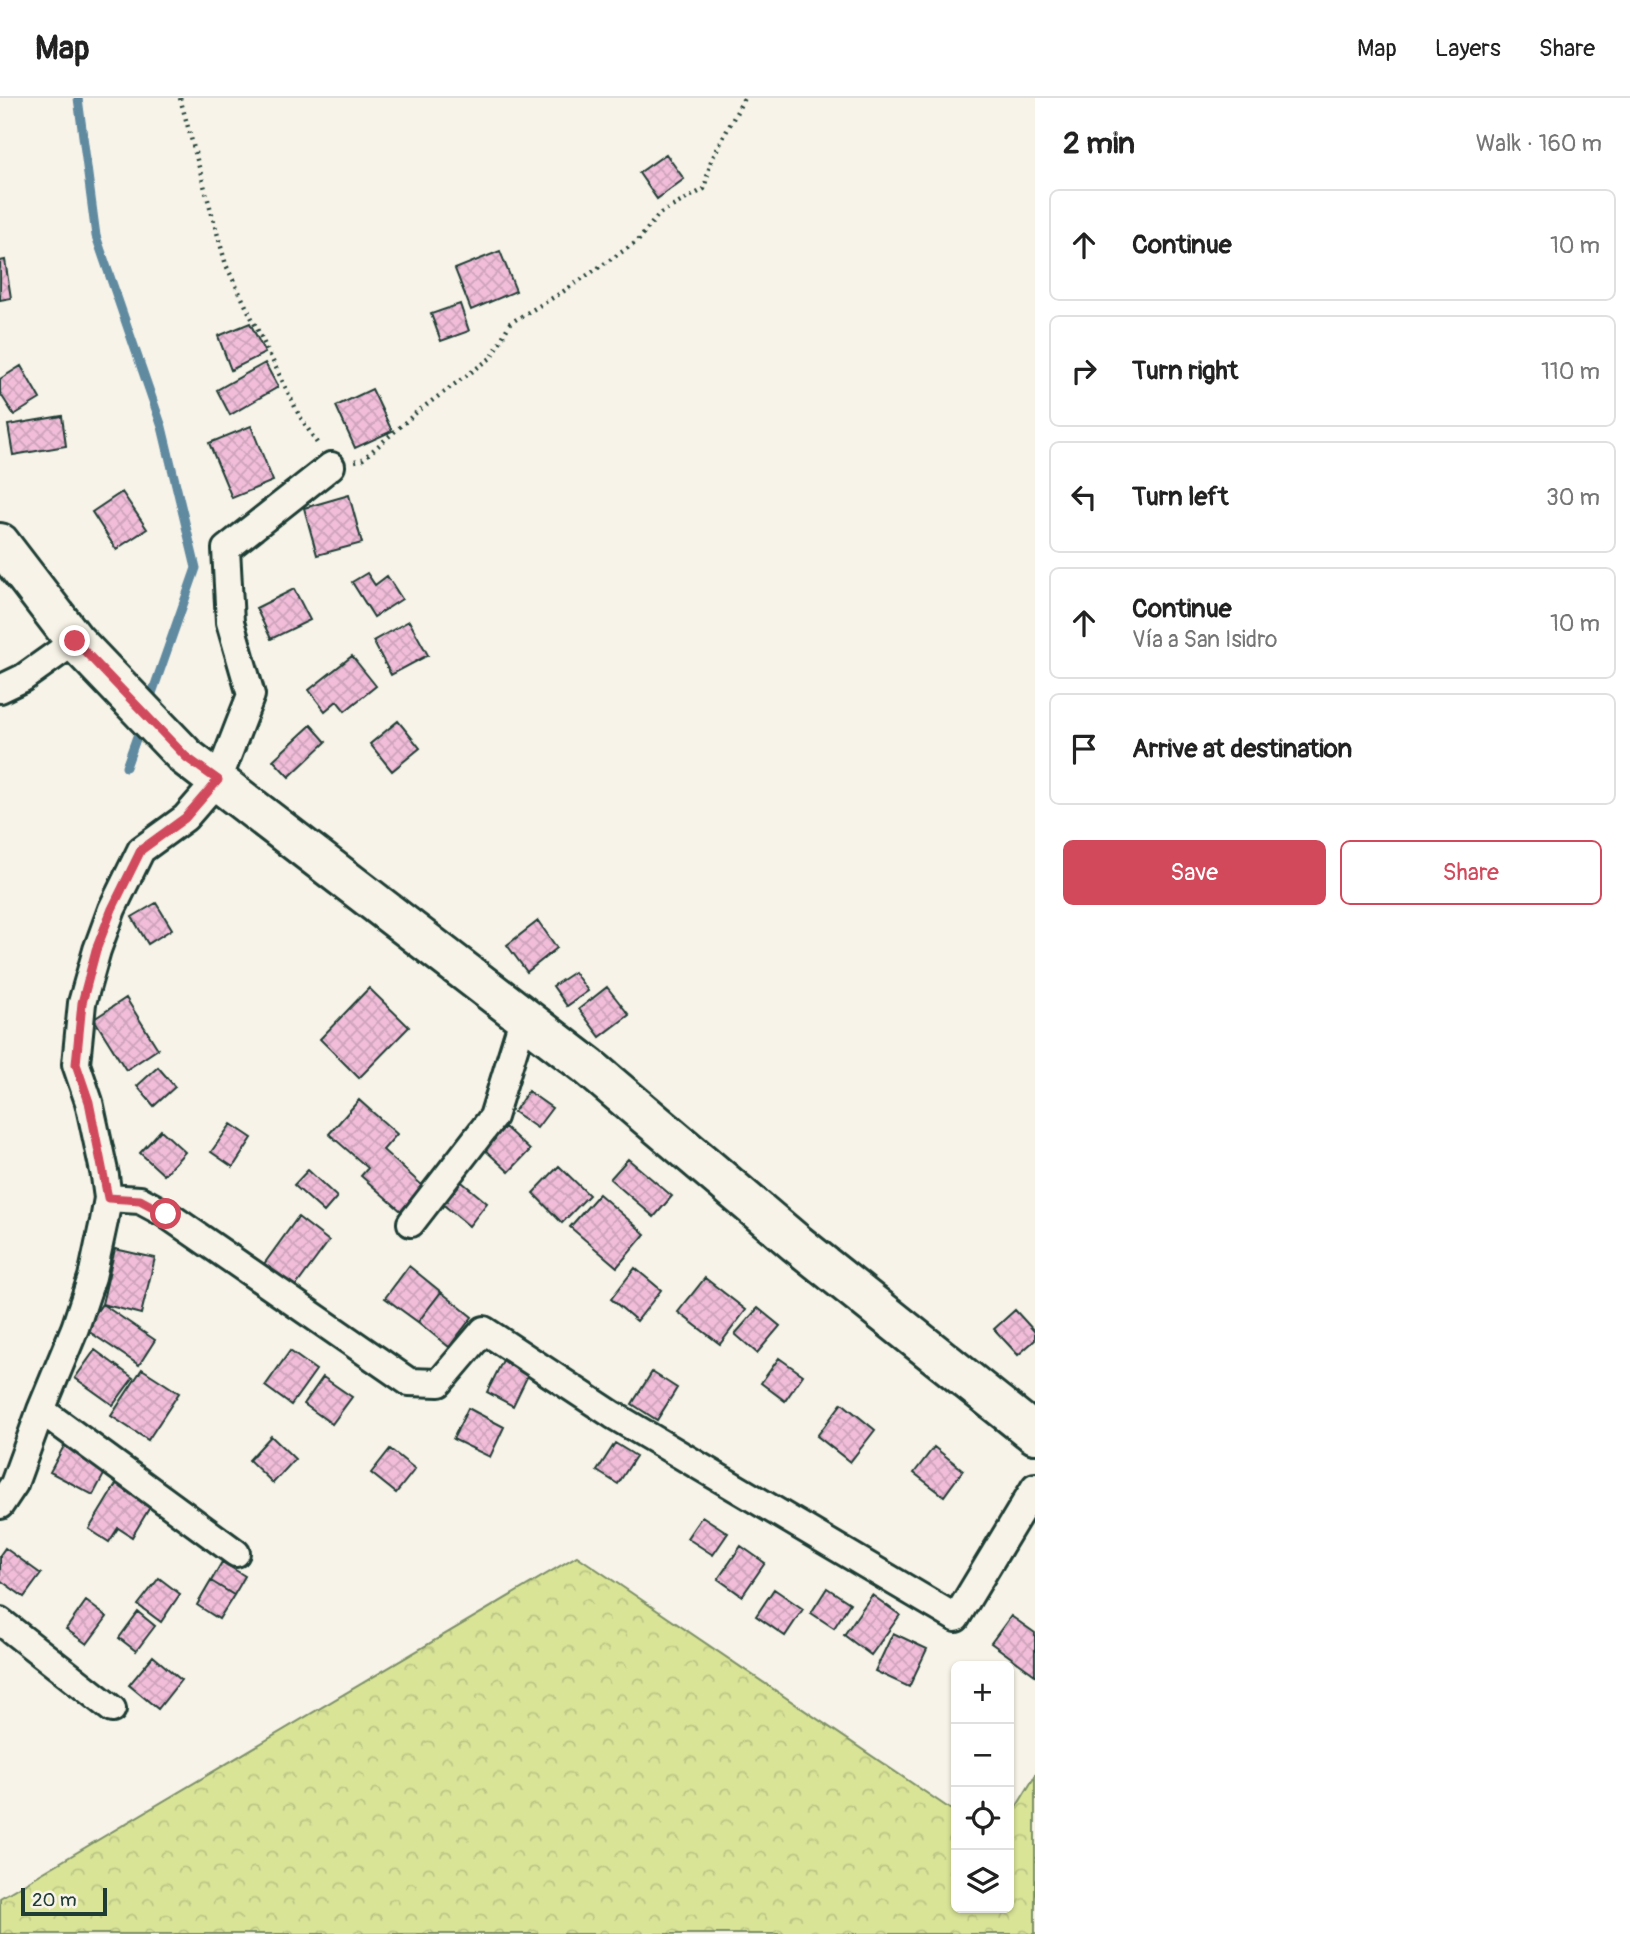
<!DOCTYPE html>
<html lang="en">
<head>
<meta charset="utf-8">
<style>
	body { margin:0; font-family:Pangolin,sans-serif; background:#f6f6f6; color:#222 }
	.controls { position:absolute; right:21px; bottom:21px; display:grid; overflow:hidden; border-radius:10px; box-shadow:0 2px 5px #0004 }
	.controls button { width:63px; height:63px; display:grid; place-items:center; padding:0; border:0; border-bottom:2px solid #e0e0e0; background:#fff; color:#222; font:35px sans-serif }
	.scale { position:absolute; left:21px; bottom:18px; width:86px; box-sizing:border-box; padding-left:7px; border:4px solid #1f3d34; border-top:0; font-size:19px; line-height:24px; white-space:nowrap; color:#1f3d34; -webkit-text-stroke:5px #f7f3e8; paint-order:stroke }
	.stop { position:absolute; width:21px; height:21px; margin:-16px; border:5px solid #d1495b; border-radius:50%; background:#fff }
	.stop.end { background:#d1495b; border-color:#fff; box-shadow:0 2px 7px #0008 }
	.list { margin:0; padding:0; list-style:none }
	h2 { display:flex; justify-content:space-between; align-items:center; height:91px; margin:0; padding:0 28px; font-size:30px }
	h2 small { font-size:23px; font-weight:400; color:#767676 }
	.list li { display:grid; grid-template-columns:46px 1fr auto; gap:21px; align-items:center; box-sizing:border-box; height:112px; margin:0 14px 14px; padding:0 14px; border:2px solid #e0e0e0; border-radius:10px }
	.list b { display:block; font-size:26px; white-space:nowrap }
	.list p { margin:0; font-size:23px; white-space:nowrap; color:#767676 }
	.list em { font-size:23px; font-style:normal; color:#767676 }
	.actions { display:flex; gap:14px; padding:21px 28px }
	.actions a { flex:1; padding:16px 0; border:2px solid #d1495b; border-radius:10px; text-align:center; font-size:24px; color:#d1495b }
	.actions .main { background:#d1495b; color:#fff }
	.icon { flex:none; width:38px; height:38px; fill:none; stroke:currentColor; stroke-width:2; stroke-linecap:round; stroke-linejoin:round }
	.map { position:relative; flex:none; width:1035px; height:1836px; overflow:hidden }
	header { display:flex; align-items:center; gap:42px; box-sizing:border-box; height:98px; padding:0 35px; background:#fff; border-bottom:2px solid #e0e0e0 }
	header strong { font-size:33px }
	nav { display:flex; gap:38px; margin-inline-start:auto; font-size:24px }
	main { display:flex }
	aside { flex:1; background:#fff }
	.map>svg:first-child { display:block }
	.forest { fill:url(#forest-crowns); stroke:#7c9066; stroke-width:2 }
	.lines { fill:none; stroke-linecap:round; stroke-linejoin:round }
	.stream { stroke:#608aa0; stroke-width:9 }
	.building { fill:url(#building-cross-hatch); stroke:#1f3d34; stroke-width:2 }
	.street-casing { stroke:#1f3d34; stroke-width:32 }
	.secondary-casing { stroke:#1f3d34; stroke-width:44 }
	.path { stroke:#1f3d34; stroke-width:4.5; stroke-dasharray:2 5; stroke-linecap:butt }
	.street { stroke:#f7f3e8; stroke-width:26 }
	.secondary { stroke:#f7f3e8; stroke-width:38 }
	.route { stroke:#d1495b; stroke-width:9 }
</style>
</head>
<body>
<header>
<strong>Map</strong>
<nav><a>Map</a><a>Layers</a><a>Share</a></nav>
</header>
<main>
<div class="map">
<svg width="1035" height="1836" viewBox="0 0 1035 1836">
	<defs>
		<pattern id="forest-crowns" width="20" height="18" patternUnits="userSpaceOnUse" patternTransform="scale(1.75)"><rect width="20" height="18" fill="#d9e497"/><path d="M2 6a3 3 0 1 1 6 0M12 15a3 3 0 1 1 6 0" fill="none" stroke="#bac483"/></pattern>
		<pattern id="building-cross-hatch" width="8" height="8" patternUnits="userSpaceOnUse" patternTransform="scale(1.75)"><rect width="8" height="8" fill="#f1bdd9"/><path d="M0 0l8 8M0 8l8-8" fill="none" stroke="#cea3bb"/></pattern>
	</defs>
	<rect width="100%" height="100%" fill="#f7f3e8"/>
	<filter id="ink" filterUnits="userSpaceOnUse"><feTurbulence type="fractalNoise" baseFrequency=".0143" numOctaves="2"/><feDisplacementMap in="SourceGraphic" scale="14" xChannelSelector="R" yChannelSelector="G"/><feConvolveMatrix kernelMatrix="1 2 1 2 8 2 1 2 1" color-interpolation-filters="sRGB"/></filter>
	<g filter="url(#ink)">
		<path class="forest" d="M577,1458L956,1715V1810H1009V1721L1035,1678V1836H0V1800Z"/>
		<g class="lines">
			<path class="stream" d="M78,0L96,138L162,329L196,470L149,604
				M126,669L141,627"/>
		</g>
		<path class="building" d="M666,56L684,81L657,101L639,75Z
			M500,153L516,193L471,212L455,171Z
			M5,162L11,200L0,202V163Z
			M460,206L469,233L441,243L431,216Z
			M250,225L265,255L231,272L218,238Z
			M265,265L278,289L230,317L217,292Z
			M21,268L40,301L14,317L0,295V281Z
			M372,291L392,333L355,350L336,308Z
			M62,318L66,348L13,357L8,327Z
			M251,328L273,383L232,400L209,345Z
			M122,394L147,431L116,451L92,414Z
			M349,397L362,445L317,457L304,410Z
			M367,475L375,487L387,478L402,501L374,519L352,484Z
			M294,491L310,522L271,541L256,510Z
			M409,523L428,557L391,577L373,543Z
			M352,558L376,588L345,613L337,603L325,613L309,592Z
			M398,623L420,650L392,673L370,646Z
			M311,627L326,644L289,679L273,662Z
			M156,805L172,831L148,846L132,819Z
			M538,823L557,850L527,874L507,847Z
			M574,874L588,893L567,908L553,888Z
			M607,889L629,917L600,939L579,911Z
			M369,890L409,929L359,980L320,941Z
			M126,900L158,951L126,972L94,921Z
			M158,969L175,989L154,1008L137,988Z
			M528,993L552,1010L537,1030L514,1014Z
			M359,1002L397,1036L383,1052L423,1088L401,1113L361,1078L368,1070L329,1036Z
			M231,1026L252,1040L233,1069L211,1054Z
			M505,1029L530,1052L509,1074L484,1051Z
			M161,1032L185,1054L164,1077L140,1055Z
			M628,1061L672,1098L654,1119L610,1081Z
			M559,1068L589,1097L562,1125L533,1095Z
			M308,1072L337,1099L324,1114L294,1087Z
			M457,1080L487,1105L469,1128L439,1103Z
			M599,1096L645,1136L617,1169L570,1129Z
			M298,1119L329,1143L295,1189L264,1166Z
			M115,1151L155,1160L141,1216L102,1206Z
			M409,1168L441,1194L418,1224L385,1200Z
			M635,1170L661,1192L637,1223L611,1201Z
			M705,1180L746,1212L720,1246L678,1214Z
			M441,1194L472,1219L449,1249L418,1224Z
			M102,1206L155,1242L139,1267L85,1231Z
			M758,1210L780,1228L757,1255L735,1236Z
			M1015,1212L1035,1234V1242L1018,1257L994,1231Z
			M95,1252L133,1280L113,1307L75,1280Z
			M290,1253L316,1272L291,1307L265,1288Z
			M504,1260L530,1273L513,1308L487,1294Z
			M779,1260L803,1277L785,1303L761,1285Z
			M142,1271L179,1295L148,1342L111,1318Z
			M652,1274L677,1290L657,1322L632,1306Z
			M323,1279L352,1299L332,1326L304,1306Z
			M842,1305L875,1332L850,1364L817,1338Z
			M468,1310L504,1329L490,1359L453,1341Z
			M271,1338L295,1361L273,1385L249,1362Z
			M615,1345L636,1358L618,1386L597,1373Z
			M65,1346L108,1369L93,1397L50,1374Z
			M934,1349L963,1372L944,1398L914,1375Z
			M390,1351L415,1371L396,1395L371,1375Z
			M118,1383L153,1404L132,1439L118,1430L109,1444L89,1431Z
			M702,1418L728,1435L713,1457L687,1440Z
			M741,1448L765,1465L742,1498L718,1481Z
			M5,1450L41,1476L24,1499L0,1482V1457Z
			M222,1464L245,1478L234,1497L211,1483Z
			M159,1480L180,1496L161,1524L138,1507Z
			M211,1483L234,1497L219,1521L197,1507Z
			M827,1490L850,1505L834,1530L811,1515Z
			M774,1491L803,1511L785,1538L756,1518Z
			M872,1497L900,1517L871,1557L844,1537Z
			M86,1503L107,1519L87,1546L66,1531Z
			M138,1514L155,1528L136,1553L119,1540Z
			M1011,1518L1035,1535V1577L991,1545Z
			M893,1535L927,1551L909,1589L875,1573Z
			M153,1558L181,1582L158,1611L129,1587Z"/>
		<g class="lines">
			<defs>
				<path id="street" d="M0,591L23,580L75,543
					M108,1100L140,1102L166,1116L409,1284L439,1285L484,1232L613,1317L956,1520L1035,1389
					M411,1125L493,1019L524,918
					M41,1312L236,1455
					M0,1407L14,1386L41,1312L75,1230L92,1179L104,1123L108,1100L105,1078L89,1004L76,966L82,905L97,852L112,811L141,752L185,720L218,682L251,597L230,524L226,451L331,368
					M0,1523L112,1611"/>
				<path id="secondary" d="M0,445L75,543L186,659L589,969L796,1145L1035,1336"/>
			</defs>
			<use href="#street" class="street-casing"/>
			<use href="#secondary" class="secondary-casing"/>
			<path class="path" d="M180,0L226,167L299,317L317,345
				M355,363L363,361L418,313L492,259L510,225L561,195L638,143L659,116L704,91L711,63L744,0"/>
			<use href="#street" class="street"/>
			<use href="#secondary" class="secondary"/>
		</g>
	</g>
	<g class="lines" filter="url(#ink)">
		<path class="route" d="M75,543L186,659L218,682L185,720L141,752L112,811L96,852L82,905L76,966L89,1004L108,1100L140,1102L166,1116"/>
	</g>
</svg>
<div class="controls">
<button>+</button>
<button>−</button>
<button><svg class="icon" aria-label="locate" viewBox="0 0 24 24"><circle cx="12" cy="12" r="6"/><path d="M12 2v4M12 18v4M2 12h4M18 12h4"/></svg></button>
<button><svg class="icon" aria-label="layers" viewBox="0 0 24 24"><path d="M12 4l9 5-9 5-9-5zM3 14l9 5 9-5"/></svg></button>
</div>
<div class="scale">20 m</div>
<div class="stop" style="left:166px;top:1116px"></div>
<div class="stop end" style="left:75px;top:543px"></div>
</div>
<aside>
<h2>2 min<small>Walk · 160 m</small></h2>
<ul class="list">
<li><svg class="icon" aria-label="ahead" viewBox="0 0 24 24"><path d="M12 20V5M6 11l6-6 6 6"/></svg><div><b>Continue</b></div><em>10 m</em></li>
<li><svg class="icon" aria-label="right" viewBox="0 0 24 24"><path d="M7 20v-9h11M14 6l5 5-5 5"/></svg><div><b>Turn right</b></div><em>110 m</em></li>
<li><svg class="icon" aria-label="left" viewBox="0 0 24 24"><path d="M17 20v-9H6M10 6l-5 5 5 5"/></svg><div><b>Turn left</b></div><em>30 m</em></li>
<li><svg class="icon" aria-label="ahead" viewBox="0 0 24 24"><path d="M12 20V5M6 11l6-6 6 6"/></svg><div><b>Continue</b><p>Vía a San Isidro</p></div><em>10 m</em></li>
<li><svg class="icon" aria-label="arrive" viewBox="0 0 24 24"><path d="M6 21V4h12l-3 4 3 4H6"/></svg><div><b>Arrive at destination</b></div></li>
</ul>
<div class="actions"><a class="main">Save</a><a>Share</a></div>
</aside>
</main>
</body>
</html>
